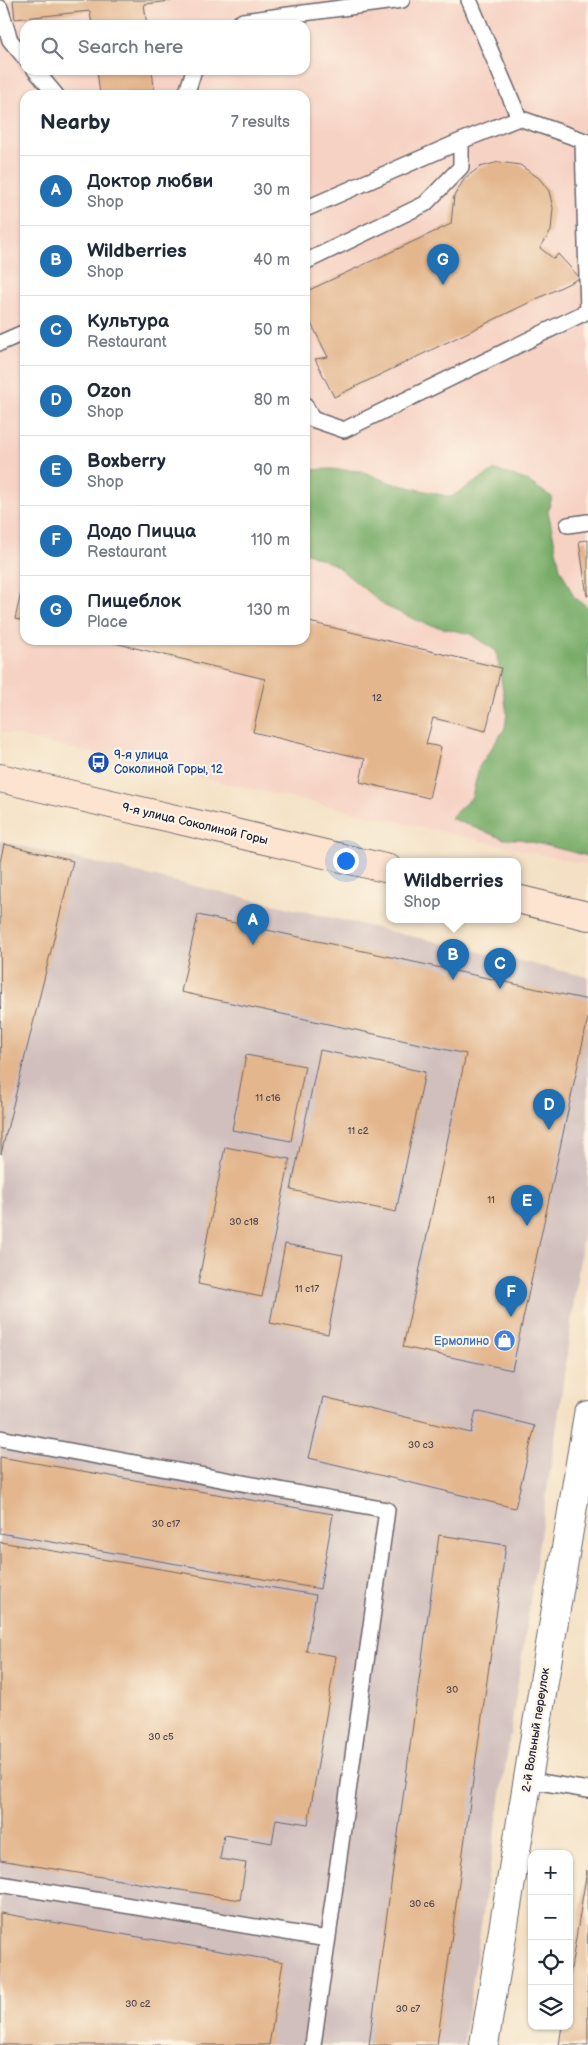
<!DOCTYPE html>
<html lang="en">
<head>
<meta charset="utf-8">
<style>
	body { margin:0; font-family:"Balsamiq Sans",sans-serif; background:#f2f2f3; color:#1f2937 }
	.controls { position:absolute; right:15px; bottom:15px; display:grid; overflow:hidden; border-radius:10px; box-shadow:0 1px 4px #0004 }
	.controls button { width:45px; height:45px; display:grid; place-items:center; padding:0; border:0; border-bottom:1px solid #e0e1e3; background:#fff; color:#1f2937; font:25px sans-serif }
	.you { position:absolute; left:345px; top:860px; width:18px; height:18px; margin:-12px; border:4px solid #fff; border-radius:50%; background:#1a73e8; box-shadow:0 0 0 8px #1a73e833 }
	.badge { display:grid; place-items:center; width:32px; height:32px; border-radius:50%; background:#1f6fb2; color:#fff; font-size:16px; font-weight:700 }
	.pin { position:absolute; translate:-50% -41px; filter:drop-shadow(0 1px 2px #0008) }
	.pin::after { content:''; position:absolute; top:26px; width:18px; height:15px; background:inherit; clip-path:polygon(0 0,100% 0,50% 100%) }
	.popup { position:absolute; left:386px; top:858px; width:135px; height:65px; box-sizing:border-box; display:grid; place-content:center; border-radius:10px; background:#fff; filter:drop-shadow(0 1px 4px #0005); font-size:16px; white-space:nowrap; color:#747a83 }
	.popup b { font-size:19px; color:#1f2937 }
	.popup::after { content:''; position:absolute; left:50%; top:100%; margin-left:-10px; border:10px solid transparent; border-top-color:#fff }
	.list { margin:0; padding:0; list-style:none }
	h2 { display:flex; justify-content:space-between; align-items:center; height:65px; margin:0; padding:0 20px; font-size:21px }
	h2 small { font-size:16px; font-weight:400; color:#747a83 }
	.list li { display:grid; grid-template-columns:32px 1fr auto; gap:15px; align-items:center; box-sizing:border-box; height:70px; padding:0 20px; border-top:1px solid #e0e1e3 }
	.list b { display:block; font-size:19px; white-space:nowrap }
	.list p { margin:0; font-size:16px; white-space:nowrap; color:#747a83 }
	.list em { font-size:16px; font-style:normal; color:#747a83 }
	.icon { flex:none; width:28px; height:28px; fill:none; stroke:currentColor; stroke-width:2; stroke-linecap:round; stroke-linejoin:round }
	.map { position:relative; flex:none; width:588px; height:2045px; overflow:hidden }
	.search { position:absolute; background:#fff; box-shadow:0 1px 4px #0004; left:20px; top:20px; width:290px; height:55px; display:flex; align-items:center; gap:12px; box-sizing:border-box; padding:0 18px; border-radius:15px; color:#747a83; font-size:19px }
	.panel { position:absolute; background:#fff; box-shadow:0 1px 4px #0004; left:20px; top:90px; width:290px; height:555px; border-radius:15px }
	.map>svg:first-child { display:block }
	.built { fill:#f6d2c4; fill-rule:evenodd }
	.industrial { fill:#d1bfbe }
	.forest { fill:#77ac68; stroke:#4c6752 }
	.building { fill:#e3b68d }
	.lines { fill:none; stroke-linecap:round; stroke-linejoin:round }
	.lane-casing { stroke:#6c656b; stroke-width:18 }
	.street-casing { stroke:#6c656b; stroke-width:30 }
	.secondary-casing { stroke:#6c656b; stroke-width:30 }
	.lane { stroke:#fff; stroke-width:15 }
	.street { stroke:#fff; stroke-width:28 }
	.secondary { stroke:#fde4d1; stroke-width:28 }
	.labels { text-anchor:middle; dominant-baseline:central; stroke-width:4.5; stroke-linejoin:round; paint-order:stroke }
	.number-label { font-size:10px; fill:#524750 }
	.transit-label { font-size:12px; fill:#164399; stroke:#fcf5e5; text-anchor:start }
	.street-label { font-size:12px; fill:#22223b; stroke:#fcf5e5 }
	.shop-label { font-size:12px; fill:#366cbe; stroke:#fcf5e5; text-anchor:end }
</style>
</head>
<body>
<div class="map">
<svg width="588" height="2045" viewBox="0 0 588 2045">
	<rect width="100%" height="100%" fill="#fcf5e5"/>
	<filter id="ink" filterUnits="userSpaceOnUse"><feTurbulence type="fractalNoise" baseFrequency=".02" numOctaves="2"/><feDisplacementMap in="SourceGraphic" scale="10" xChannelSelector="R" yChannelSelector="G"/><feConvolveMatrix kernelMatrix="1 2 1 2 8 2 1 2 1" color-interpolation-filters="sRGB"/></filter>
	<filter id="wash" filterUnits="userSpaceOnUse"><feTurbulence type="fractalNoise" baseFrequency=".0096" numOctaves="4" result="noise"/><feDisplacementMap in="SourceGraphic" scale="20" xChannelSelector="R" yChannelSelector="G"/><feGaussianBlur stdDeviation="1.12" result="paint"/><feColorMatrix in="noise" values="0 0 0 0 0 0 0 0 0 0 0 0 0 0 0 0 0 1.4 0 .05"/><feComposite in="paint" operator="in"/></filter>
	<g filter="url(#wash)">
		<rect width="100%" height="100%" fill="#f4e1c5"/>
		<path class="built" d="M0,0H588V865L0,732ZM25,25H305V70H25ZM25,95H305V640H25Z"/>
		<path class="industrial" d="M0,841L588,977V1199L560,1405L463,2045H0Z"/>
		<path class="forest" d="M330,469L361,471L391,483L451,497L495,470L526,480L552,497L548,511L560,568L574,597L588,607V856L520,839H504L450,818L472,797L479,767L505,728L507,713L496,651L470,634L425,624L385,606L335,565L305,552V470Z"/>
		<g id="blocks">
			<path class="building" d="M13,0H170L171,1L144,4L147,25H92L90,11L15,19Z
				M97,70H152L155,95H100Z
				M499,162L520,165L539,178L549,191L553,208L551,231L540,248L554,259L558,254L580,278L334,397L315,359L328,357L305,311V292L451,224L454,196L465,178L480,167Z
				M588,540V596H587L579,541Z
				M24,580H25V621L15,619Z
				M305,621L501,668L486,731L433,718L426,744L441,747L429,798L360,782L365,759L253,732L265,679L106,641L305,640Z
				M4,844L73,861L1,1154L0,862Z
				M198,915L588,1000V1018L512,1370L403,1347L466,1054L181,992Z
				M320,1050L425,1072L396,1212L291,1190Z
				M246,1055L305,1066L291,1141L232,1130Z
				M225,1147L290,1159L262,1297L198,1284Z
				M285,1244L343,1255L328,1334L270,1323Z
				M324,1397L471,1433L476,1411L535,1426L515,1508L309,1458Z
				M0,1457L333,1514L320,1589L0,1533Z
				M439,1535L506,1545L464,1845L437,2045H369Z
				M0,1542L316,1595L306,1651L336,1656L308,1824L276,1819L272,1843L224,1835L220,1859L246,1863L240,1900L0,1860Z
				M587,1870L588,2045H559L562,2026H569V1981Z
				M0,1913L283,1962L269,2045H0Z"/>
		</g>
	</g>
	<g filter="url(#ink)">
		<use href="#blocks" fill-opacity="0" stroke="#6c656b" stroke-width="1"/>
		<g class="lines">
			<defs>
				<path id="lane" d="M469,0L519,118L588,142
					M0,8L10,40L25,58
					M236,25L243,21L402,0
					M35,70L56,95
					M186,95L194,70
					M305,209L461,141L519,118
					M305,262L425,204L461,167V141
					M0,343L25,332
					M305,405L312,419L344,430L588,311L583,142
					M568,525L588,522
					M0,1438L387,1510L313,2045
					M528,1780L588,1790
					M0,1884L327,1939"/>
				<path id="street" d="M484,2045L588,1415"/>
				<path id="secondary" d="M0,778L389,869
					M517,899L588,916"/>
			</defs>
			<use href="#lane" class="lane-casing"/>
			<use href="#street" class="street-casing"/>
			<use href="#secondary" class="secondary-casing"/>
			<use href="#lane" class="lane"/>
			<use href="#street" class="street"/>
			<use href="#secondary" class="secondary"/>
		</g>
	</g>
	<defs>
		<symbol id="bus-disc" viewBox="-11 -11 22 22"><circle r="9.5" fill="#1a4fb4" stroke="#fcf5e5"/><path d="M-5-6H5V4H4V6H2V4H-2V6H-4V4H-5ZM-3.5-4V0h7V-4ZM-3.5 1.2v1.5H-2V1.2ZM2 1.2v1.5H3.5V1.2Z" fill="#fff"/></symbol>
		<symbol id="shop-disc" viewBox="-11 -11 22 22"><circle r="9.5" fill="#3f7fe0" stroke="#fcf5e5"/><path d="M-5-2.5h2.3a2.7 3.5 0 0 1 5.4 0H5L5.5 6h-11ZM-1.5-2.5h3a1.5 2.3 0 0 0-3 0Z" fill="#fff"/></symbol>
	</defs>
	<g fill-rule="evenodd">
		<use href="#bus-disc" x="86" y="750" width="25" height="25"/>
		<use href="#shop-disc" x="492" y="1328" width="25" height="25"/>
	</g>
	<g class="labels">
		<g class="number-label">
			<text x="377" y="698">12</text>
			<text x="268" y="1098">11 с16</text>
			<text x="358" y="1131">11 с2</text>
			<text x="491" y="1200">11</text>
			<text x="244" y="1222">30 с18</text>
			<text x="307" y="1289">11 с17</text>
			<text x="421" y="1445">30 с3</text>
			<text x="166" y="1524">30 с17</text>
			<text x="452" y="1690">30</text>
			<text x="161" y="1737">30 с5</text>
			<text x="422" y="1904">30 с6</text>
			<text x="138" y="2004">30 с2</text>
			<text x="408" y="2009">30 с7</text>
		</g>
		<g class="transit-label">
			<text x="114" y="755">9-я улица<tspan x="114" dy="14">Соколиной Горы, 12</tspan></text>
		</g>
		<g class="street-label">
			<text transform="translate(195 824) rotate(13)">9-я улица Соколиной Горы</text>
			<text transform="translate(536 1730) rotate(-81)">2-й Вольный переулок</text>
		</g>
		<g class="shop-label">
			<text x="489" y="1341">Ермолино</text>
		</g>
	</g>
</svg>
<div class="controls">
<button>+</button>
<button>−</button>
<button><svg class="icon" aria-label="locate" viewBox="0 0 24 24"><circle cx="12" cy="12" r="6"/><path d="M12 2v4M12 18v4M2 12h4M18 12h4"/></svg></button>
<button><svg class="icon" aria-label="layers" viewBox="0 0 24 24"><path d="M12 4l9 5-9 5-9-5zM3 14l9 5 9-5"/></svg></button>
</div>
<div class="you"></div>
<div class="pin badge" style="left:253px;top:945px">A</div>
<div class="pin badge" style="left:453px;top:980px">B</div>
<div class="popup"><b>Wildberries</b>Shop</div>
<div class="pin badge" style="left:500px;top:989px">C</div>
<div class="pin badge" style="left:549px;top:1130px">D</div>
<div class="pin badge" style="left:527px;top:1226px">E</div>
<div class="pin badge" style="left:511px;top:1317px">F</div>
<div class="pin badge" style="left:443px;top:285px">G</div>
<div class="search"><svg class="icon" aria-label="search" viewBox="0 0 24 24"><circle cx="10" cy="10" r="6"/><path d="M15 15l6 6"/></svg>Search here</div>
<section class="panel">
<h2>Nearby<small>7 results</small></h2>
<ul class="list">
<li><span class="badge">A</span><div><b>Доктор любви</b><p>Shop</p></div><em>30 m</em></li>
<li><span class="badge">B</span><div><b>Wildberries</b><p>Shop</p></div><em>40 m</em></li>
<li><span class="badge">C</span><div><b>Культура</b><p>Restaurant</p></div><em>50 m</em></li>
<li><span class="badge">D</span><div><b>Ozon</b><p>Shop</p></div><em>80 m</em></li>
<li><span class="badge">E</span><div><b>Boxberry</b><p>Shop</p></div><em>90 m</em></li>
<li><span class="badge">F</span><div><b>Додо Пицца</b><p>Restaurant</p></div><em>110 m</em></li>
<li><span class="badge">G</span><div><b>Пищеблок</b><p>Place</p></div><em>130 m</em></li>
</ul>
</section>
</div>
</body>
</html>
